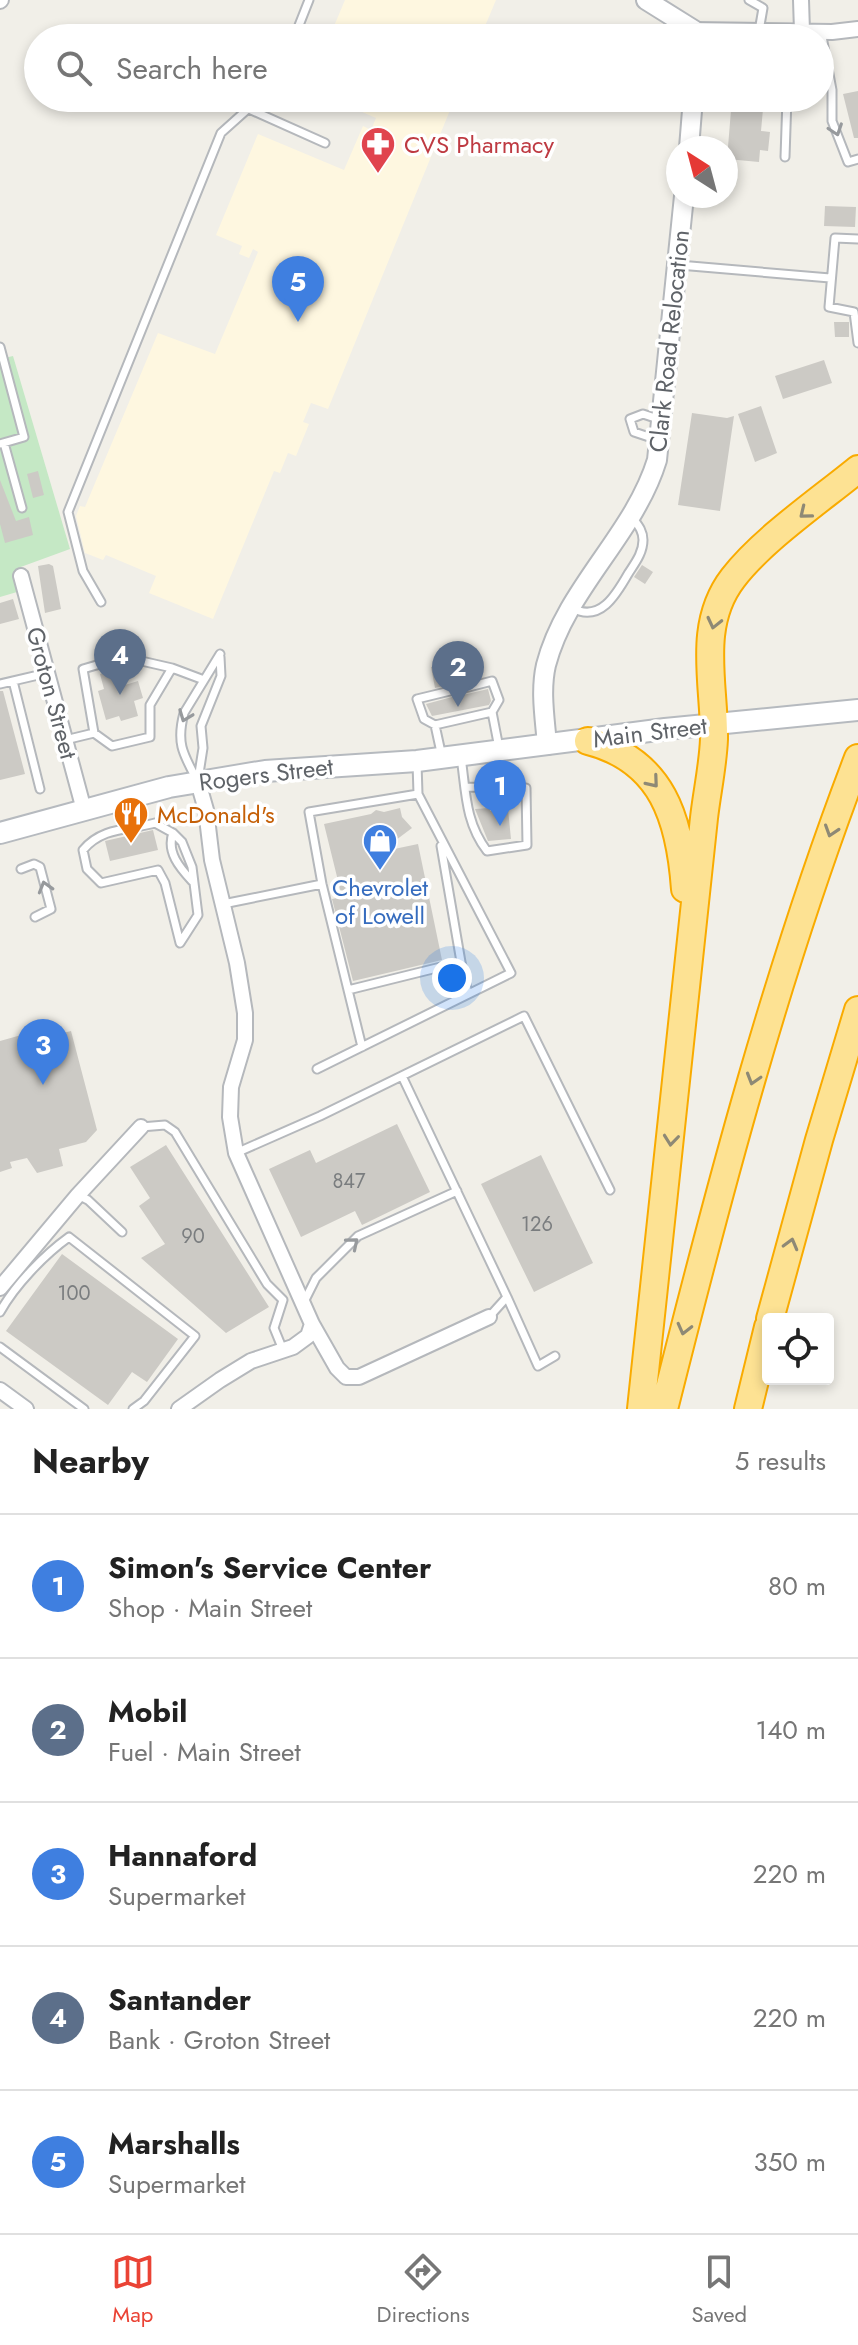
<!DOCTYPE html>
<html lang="en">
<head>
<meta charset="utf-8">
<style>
	body { margin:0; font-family:Jost,sans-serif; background:#f2f2f2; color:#222 }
	.controls { position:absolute; right:24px; bottom:24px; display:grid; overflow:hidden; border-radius:8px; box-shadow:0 4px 12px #0003 }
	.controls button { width:72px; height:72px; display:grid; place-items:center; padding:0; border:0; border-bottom:2px solid #e0e0e0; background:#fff; color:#222; font:40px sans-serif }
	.compass { position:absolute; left:666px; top:136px; width:72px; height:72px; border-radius:50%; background:#fff; box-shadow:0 4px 12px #0003; rotate:324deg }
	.you { position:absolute; left:452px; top:978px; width:28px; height:28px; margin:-20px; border:6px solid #fff; border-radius:50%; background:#1a73e8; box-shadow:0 0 0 12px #1a73e833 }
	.badge { display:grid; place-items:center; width:52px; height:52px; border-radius:50%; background:#ea4335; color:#fff; font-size:26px; font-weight:700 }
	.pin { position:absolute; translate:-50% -66px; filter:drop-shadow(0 2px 4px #0008) }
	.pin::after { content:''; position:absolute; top:42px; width:28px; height:24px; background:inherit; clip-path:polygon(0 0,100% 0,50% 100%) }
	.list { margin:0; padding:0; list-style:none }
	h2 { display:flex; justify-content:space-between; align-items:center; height:104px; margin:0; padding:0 32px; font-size:34px }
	h2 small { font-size:26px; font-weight:400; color:#767676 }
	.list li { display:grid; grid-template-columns:52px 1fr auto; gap:24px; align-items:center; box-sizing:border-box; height:144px; padding:0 32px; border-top:2px solid #e0e0e0 }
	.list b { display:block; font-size:30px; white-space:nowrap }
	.list p { margin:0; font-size:26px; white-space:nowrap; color:#767676 }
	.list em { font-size:26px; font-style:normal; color:#767676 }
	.icon { flex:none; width:44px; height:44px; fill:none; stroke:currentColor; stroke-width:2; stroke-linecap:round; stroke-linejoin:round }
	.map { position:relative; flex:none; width:858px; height:1409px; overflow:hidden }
	.search { position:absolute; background:#fff; box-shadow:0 4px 12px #0003; left:24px; right:24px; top:24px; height:88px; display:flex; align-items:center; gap:20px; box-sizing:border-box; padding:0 28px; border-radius:44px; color:#767676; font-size:30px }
	.sheet { height:824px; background:#fff }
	nav { display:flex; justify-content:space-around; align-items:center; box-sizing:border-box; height:112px; border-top:2px solid #e0e0e0; background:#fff; font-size:22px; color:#767676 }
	nav a { display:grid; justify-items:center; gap:4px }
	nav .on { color:#ea4335 }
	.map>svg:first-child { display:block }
	.commercial { fill:#fef7e0 }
	.green { fill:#c5e8c5 }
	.building { fill:#cccac5 }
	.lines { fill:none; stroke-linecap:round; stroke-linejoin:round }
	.service-casing { stroke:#b5b8bc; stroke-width:11 }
	.minor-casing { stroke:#b5b8bc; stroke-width:18 }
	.tertiary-casing { stroke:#b5b8bc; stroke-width:22 }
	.secondary-casing { stroke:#b6babf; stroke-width:24 }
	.motorway-casing { stroke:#f9ab00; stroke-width:30 }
	.service { stroke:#fff; stroke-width:7 }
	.minor { stroke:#fff; stroke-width:14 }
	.tertiary { stroke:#fff; stroke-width:18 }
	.secondary { stroke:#fff; stroke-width:20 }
	.motorway { stroke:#fde293; stroke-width:26 }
	.oneway { stroke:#979a9d }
	.oneway2 { stroke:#8e8975 }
	.labels { text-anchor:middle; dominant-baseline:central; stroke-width:7; stroke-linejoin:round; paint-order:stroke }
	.number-label { font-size:20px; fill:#7a7d7f }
	.health-label { font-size:24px; fill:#be3a42; stroke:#fff; text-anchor:start }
	.street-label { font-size:24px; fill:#5f6368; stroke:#fff }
	.food-label { font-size:24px; fill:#c56008; stroke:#fff; text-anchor:start }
	.shop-label { font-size:24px; fill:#366cbe; stroke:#fff }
</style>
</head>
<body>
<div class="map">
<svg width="858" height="1409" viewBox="0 0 858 1409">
	<rect width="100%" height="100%" fill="#f1efe8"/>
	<path class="commercial" d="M345,0H496L480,38H329Z
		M304,98H455L328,409L311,403L303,422L309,424L296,456L288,453L280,473L274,471L213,619L149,593L156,576L106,555L103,560L85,553L76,516L80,506L85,507L158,333L215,354L258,252L253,249L249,258L239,254L242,246L216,235L258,134L344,170L363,126L371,130L376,118L332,99L327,112Z"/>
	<path class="green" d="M13,356L70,549L18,568L17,592L0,597V359Z"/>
	<path class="building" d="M858,91V138H854L843,94Z
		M732,98H764L761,131L770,132L768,151L760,150L759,162L727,159Z
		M825,206L856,207L855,227L824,226Z
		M834,322H849V337H835Z
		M824,360L832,383L783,399L775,376Z
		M761,406L777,453L755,462L738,414Z
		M692,413L727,418L734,416L720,511L678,505Z
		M38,471L44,495L33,498L27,474Z
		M0,480L16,521L29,517L33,535L5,543L0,524Z
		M49,564L53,566L61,609L45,613L38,566Z
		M642,565L653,572L645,584L634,577Z
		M13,599L19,619L0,624V603Z
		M465,661L469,680L455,687L449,685L435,688L431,667Z
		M121,669L125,685L138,681L143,698L134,701L138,716L121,721L119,716L106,720L98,691L104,689L100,674Z
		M488,689L491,701L489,705L432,716L426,704L452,697L456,693L463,695Z
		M0,691H3L25,774L0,780Z
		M400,808L402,817L412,828L380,852L418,844L442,960L353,981L332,899L342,897L324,824L371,814L376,810L384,812Z
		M490,808V811L508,809L511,839L488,841L475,809Z
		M153,830L158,850L110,861L105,841Z
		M71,1031L97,1130L86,1142L59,1149L63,1166L37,1173L27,1158L10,1162L12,1168L0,1172V1041L32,1032L35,1040Z
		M397,1124L430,1192L362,1225L355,1211L301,1237L269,1169L310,1150L316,1163Z
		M166,1145L269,1307L226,1333L141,1258L165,1244L139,1206L150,1198L130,1167Z
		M541,1155L593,1263L534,1292L481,1184Z
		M62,1254L178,1339L147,1382L132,1372L108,1405L6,1331Z"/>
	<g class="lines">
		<defs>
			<path id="service" d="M749,0L763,8L759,31
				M821,31L832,90V121L848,162L858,159
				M294,38L309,0
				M249,109L325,143
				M785,157L787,98
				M858,239L835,238L829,307L854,312L858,343
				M679,265L830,278
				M0,347L24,437L0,444
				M643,414L655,418L662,432L649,437L634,432L630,419Z
				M4,443L22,508
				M101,602L83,571L68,512L221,133L260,98
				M572,608C600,623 616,595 628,574C635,563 643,553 643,540C643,530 637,524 632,517
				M13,681L40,789
				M0,684L47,673
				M461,689L492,681L499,700L492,712
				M435,725L424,719L417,699L450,691
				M94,733L83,669L124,657L172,668
				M65,740L94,733L112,746L150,737V705L172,668L204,680
				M442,757L435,725L492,712L499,748
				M461,757C466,792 465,822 487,851L527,845L526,788L465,787
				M197,780C183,754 176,743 184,713L220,654
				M198,780L203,748L201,726L221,676L220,657
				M155,823L173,833L182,842L192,867L198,915L180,943L165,883L158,870L101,883L87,869L83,850C102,827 129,830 155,823Z
				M173,833C166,852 180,868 192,881
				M21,869L34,864L40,867L51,909L35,917
				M223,904L322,884
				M461,962L468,994
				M348,990L461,962L441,846
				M362,1047L322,884L309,812L418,794
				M317,1069L511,973L418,794L417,763
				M402,1076L507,1297L489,1317
				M141,1127L165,1125L175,1132L267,1284L283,1300L274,1328L283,1350
				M236,1153L320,1116L524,1016L610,1190
				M78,1195L88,1200L122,1232
				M507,1297L538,1366L555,1356
				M304,1302L316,1278L358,1236L457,1191
				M0,1312C15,1285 44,1255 69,1237L195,1336L144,1401L133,1409
				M0,1347L84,1409"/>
			<path id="minor" d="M801,0L802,31
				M0,1L1,0
				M694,30L832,32L858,29
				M21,576L84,810
				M198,782L206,810L212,860L237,963L245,1013V1040L231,1087L230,1117L236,1153L312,1324L337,1368L346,1377H359L489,1317
				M0,1288L78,1195L141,1127
				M0,1390L26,1409
				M179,1409L220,1380L251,1361L293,1347L308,1336L312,1324"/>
			<path id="tertiary" d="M646,0L694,30L695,38
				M689,148L693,98
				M547,745C545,719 540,691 546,665C566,588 634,535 657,460L684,196"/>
			<path id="secondary" d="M0,833L169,787L265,771L417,761L665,729L858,710"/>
			<path id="motorway" d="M588,741C663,760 680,820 685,889
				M770,1319L819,1140L858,1010
				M641,1409L704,818C707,792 713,765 714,739C715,685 696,626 733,578C762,540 820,500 858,469
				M664,1409C719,1190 777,969 858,758
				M748,1409L768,1327"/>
		</defs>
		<use href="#service" class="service-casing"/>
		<use href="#minor" class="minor-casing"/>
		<use href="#tertiary" class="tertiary-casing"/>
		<use href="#secondary" class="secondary-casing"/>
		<use href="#motorway" class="motorway-casing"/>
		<use href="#service" class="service"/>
		<use href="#minor" class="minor"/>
		<use href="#tertiary" class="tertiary"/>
		<use href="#secondary" class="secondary"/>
		<use href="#motorway" class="motorway"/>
	</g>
	<defs><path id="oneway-chevron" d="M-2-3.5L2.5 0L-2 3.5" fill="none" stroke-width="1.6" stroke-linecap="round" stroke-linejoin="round" transform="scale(2)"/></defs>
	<g class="oneway">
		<use href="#oneway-chevron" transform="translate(836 130) rotate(71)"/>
		<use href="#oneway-chevron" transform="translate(185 716) rotate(111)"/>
		<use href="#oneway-chevron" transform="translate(45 887) rotate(-106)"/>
		<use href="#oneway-chevron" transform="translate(353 1243) rotate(-40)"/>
	</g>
	<g class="oneway2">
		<use href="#oneway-chevron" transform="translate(805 513) rotate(141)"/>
		<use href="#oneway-chevron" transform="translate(714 623) rotate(103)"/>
		<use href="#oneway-chevron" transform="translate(653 782) rotate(50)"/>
		<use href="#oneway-chevron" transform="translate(831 831) rotate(108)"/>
		<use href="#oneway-chevron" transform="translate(753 1079) rotate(107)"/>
		<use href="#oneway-chevron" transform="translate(671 1140) rotate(96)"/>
		<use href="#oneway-chevron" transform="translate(791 1244) rotate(-75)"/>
		<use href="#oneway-chevron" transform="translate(684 1329) rotate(104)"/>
	</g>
	<defs>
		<symbol id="pharmacy-pin" viewBox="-11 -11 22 30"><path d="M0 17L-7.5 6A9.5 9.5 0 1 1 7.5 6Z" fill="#e0444e" stroke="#fff"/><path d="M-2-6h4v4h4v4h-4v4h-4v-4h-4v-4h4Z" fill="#fff"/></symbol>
		<symbol id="restaurant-pin" viewBox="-11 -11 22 30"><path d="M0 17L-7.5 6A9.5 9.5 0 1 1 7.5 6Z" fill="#e8710a" stroke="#fff"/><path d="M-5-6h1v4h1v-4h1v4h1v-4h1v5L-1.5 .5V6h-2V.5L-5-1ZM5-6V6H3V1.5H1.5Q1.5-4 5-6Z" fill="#fff"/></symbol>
		<symbol id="shop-pin" viewBox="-11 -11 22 30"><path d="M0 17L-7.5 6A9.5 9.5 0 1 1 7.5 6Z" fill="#3f7fe0" stroke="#fff"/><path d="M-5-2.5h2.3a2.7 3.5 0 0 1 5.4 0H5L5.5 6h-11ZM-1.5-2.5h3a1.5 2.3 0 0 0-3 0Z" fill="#fff"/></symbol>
	</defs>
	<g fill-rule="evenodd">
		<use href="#pharmacy-pin" x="358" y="124" width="40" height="54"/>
		<use href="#restaurant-pin" x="111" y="794" width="40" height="54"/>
		<use href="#shop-pin" x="360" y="821" width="40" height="54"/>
	</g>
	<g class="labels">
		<g class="number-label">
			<text x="349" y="1181">847</text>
			<text x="537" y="1224">126</text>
			<text x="193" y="1236">90</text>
			<text x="74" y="1293">100</text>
		</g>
		<g class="health-label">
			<text x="404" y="144">CVS Pharmacy</text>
		</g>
		<g class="street-label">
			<text transform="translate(669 341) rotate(-84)">Clark Road Relocation</text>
			<text transform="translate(52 693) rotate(75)">Groton Street</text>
			<text transform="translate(650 732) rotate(-7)">Main Street</text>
			<text transform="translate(266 774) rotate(-7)">Rogers Street</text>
		</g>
		<g class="food-label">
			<text x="157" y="814">McDonald's</text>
		</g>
		<g class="shop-label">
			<text x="380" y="887">Chevrolet<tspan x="380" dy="28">of Lowell</tspan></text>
		</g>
	</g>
</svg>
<div class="controls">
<button><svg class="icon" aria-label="locate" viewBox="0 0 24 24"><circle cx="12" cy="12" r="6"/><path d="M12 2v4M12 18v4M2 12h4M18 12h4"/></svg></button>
</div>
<svg class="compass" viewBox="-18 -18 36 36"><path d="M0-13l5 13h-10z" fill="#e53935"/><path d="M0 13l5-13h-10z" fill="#767676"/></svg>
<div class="you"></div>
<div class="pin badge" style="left:500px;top:826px;background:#3f7fe0">1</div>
<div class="pin badge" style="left:458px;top:707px;background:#5c6f8a">2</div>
<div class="pin badge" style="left:43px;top:1085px;background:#3f7fe0">3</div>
<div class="pin badge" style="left:120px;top:695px;background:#5c6f8a">4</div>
<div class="pin badge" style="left:298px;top:322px;background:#3f7fe0">5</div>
<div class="search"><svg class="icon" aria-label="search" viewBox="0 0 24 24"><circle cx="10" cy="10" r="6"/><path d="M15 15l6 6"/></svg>Search here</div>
</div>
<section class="sheet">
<h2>Nearby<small>5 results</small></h2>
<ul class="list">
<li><span class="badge" style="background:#3f7fe0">1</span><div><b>Simon's Service Center</b><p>Shop · Main Street</p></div><em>80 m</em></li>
<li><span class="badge" style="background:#5c6f8a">2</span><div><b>Mobil</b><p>Fuel · Main Street</p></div><em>140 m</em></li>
<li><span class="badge" style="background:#3f7fe0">3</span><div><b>Hannaford</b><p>Supermarket</p></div><em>220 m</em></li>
<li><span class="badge" style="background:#5c6f8a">4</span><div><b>Santander</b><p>Bank · Groton Street</p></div><em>220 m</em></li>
<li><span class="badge" style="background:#3f7fe0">5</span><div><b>Marshalls</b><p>Supermarket</p></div><em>350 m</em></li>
</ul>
</section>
<nav>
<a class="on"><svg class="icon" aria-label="map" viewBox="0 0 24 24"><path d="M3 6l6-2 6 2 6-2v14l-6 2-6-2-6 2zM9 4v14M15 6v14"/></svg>Map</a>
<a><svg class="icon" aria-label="directions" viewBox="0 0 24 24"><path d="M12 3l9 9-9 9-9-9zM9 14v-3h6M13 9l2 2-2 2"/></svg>Directions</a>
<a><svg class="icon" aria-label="saved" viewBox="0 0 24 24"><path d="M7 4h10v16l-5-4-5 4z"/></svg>Saved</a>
</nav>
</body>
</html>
